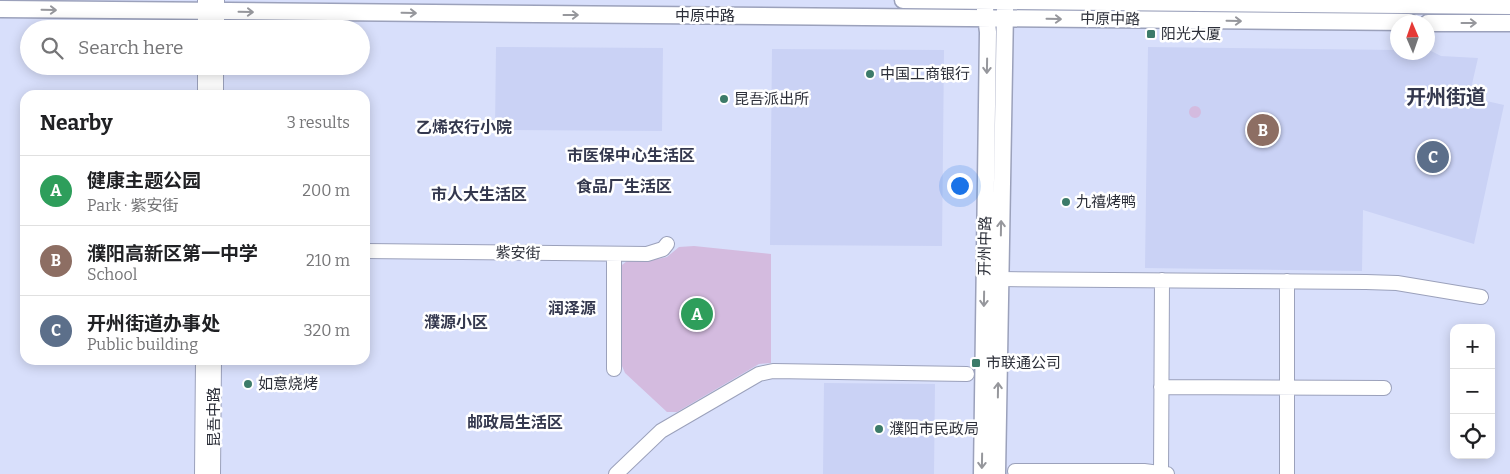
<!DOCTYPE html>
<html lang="en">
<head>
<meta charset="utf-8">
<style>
	body { margin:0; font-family:Bitter,"Noto Sans SC",serif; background:#f6f6f6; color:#202124 }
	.controls { position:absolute; right:15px; bottom:15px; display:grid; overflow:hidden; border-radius:10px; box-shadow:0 2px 12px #0003 }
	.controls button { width:45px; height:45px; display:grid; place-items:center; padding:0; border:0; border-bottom:1px solid #e0e0e0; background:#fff; color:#202124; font:25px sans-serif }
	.compass { position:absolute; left:1390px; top:15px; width:45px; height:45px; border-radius:50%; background:#fff; box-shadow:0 2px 12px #0003; rotate:358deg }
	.you { position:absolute; left:959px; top:185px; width:18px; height:18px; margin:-12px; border:4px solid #fff; border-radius:50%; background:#1a73e8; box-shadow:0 0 0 8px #1a73e833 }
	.badge { display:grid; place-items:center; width:32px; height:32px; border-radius:50%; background:#3c7b69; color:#fff; font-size:16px; font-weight:700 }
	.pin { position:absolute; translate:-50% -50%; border:2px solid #fff; box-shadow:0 1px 5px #0006 }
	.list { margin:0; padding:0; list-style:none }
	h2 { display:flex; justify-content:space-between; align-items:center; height:65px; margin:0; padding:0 20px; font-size:21px }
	h2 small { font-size:16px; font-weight:400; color:#757577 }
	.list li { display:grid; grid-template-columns:32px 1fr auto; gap:15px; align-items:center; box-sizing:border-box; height:70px; padding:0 20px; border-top:1px solid #e0e0e0 }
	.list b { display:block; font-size:19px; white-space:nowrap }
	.list p { margin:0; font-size:16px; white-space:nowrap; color:#757577 }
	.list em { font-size:16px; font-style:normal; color:#757577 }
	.icon { flex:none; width:28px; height:28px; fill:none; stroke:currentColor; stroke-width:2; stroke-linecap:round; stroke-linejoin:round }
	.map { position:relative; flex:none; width:1510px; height:474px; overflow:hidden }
	.search { position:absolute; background:#fff; box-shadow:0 2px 12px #0003; left:20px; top:20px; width:350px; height:55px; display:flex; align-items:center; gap:12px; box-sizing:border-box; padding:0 18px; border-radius:28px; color:#757577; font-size:19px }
	.panel { position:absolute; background:#fff; box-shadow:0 2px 12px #0003; left:20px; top:90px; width:350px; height:275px; border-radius:15px }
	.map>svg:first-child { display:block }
	.built { fill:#cad2f5 }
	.green { fill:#d4bbdf }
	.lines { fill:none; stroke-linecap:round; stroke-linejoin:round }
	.minor-casing { stroke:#9ba1bb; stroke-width:16 }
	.major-casing { stroke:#9ba1bb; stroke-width:19 }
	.minor { stroke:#fff; stroke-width:14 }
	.major { stroke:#fff; stroke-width:16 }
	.oneway { stroke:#96979c }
	.poi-dot { fill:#3c7b69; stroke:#fff; stroke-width:2 }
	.labels { text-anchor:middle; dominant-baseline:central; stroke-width:5; stroke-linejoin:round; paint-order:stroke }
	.street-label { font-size:15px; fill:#2c2f39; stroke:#fff }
	.poi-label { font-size:15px; fill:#2c2f39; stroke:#fff; text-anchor:start }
	.neighbourhood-label { font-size:16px; font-weight:bold; fill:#34384e; stroke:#fff }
	.district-label { font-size:20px; font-weight:bold; fill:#34384e; stroke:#fff }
</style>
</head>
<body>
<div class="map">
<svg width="1510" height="474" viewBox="0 0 1510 474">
	<rect width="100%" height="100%" fill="#d8dffb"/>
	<path class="built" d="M496,47L663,48L662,131L495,130Z
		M1148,47L1397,50L1398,52H1428V50H1429L1441,56L1478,58L1469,97L1504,105L1474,244L1363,210L1362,271L1145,268Z
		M772,49L944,50L942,246L770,245Z
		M824,383L935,384L934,474H823Z"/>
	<path class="green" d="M1189 112a6 6 0 1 1 12 0a6 6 0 1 1-12 0Z
		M694,246L771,254V363L759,364L677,412H667L625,373L622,366V265L627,261L658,259L667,257L679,247Z"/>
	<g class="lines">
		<defs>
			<path id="minor" d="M205,29V0
				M217,29V0
				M205,95V66
				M216,95V66
				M365,251L647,254L663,249L667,244
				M614,254V369
				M1000,279L1366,282L1397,283L1481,297
				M1161,387L1384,388
				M1015,471H1144L1167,474
				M1161,473L1162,280
				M202,474L203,360
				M213,474L214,360
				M616,474L661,431L759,374L773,371L967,374
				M1287,474V281"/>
			<path id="major" d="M903,0L1510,6
				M0,9L1409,22
				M1428,23H1510
				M982,474L988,32L985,9
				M997,474L1005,9"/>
		</defs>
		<use href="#minor" class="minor-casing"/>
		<use href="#major" class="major-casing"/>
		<use href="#minor" class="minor"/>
		<use href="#major" class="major"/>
	</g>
	<defs><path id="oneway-shaft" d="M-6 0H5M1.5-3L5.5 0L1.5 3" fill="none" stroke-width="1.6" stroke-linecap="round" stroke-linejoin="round" transform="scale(1.25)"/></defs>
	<g class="oneway">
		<use href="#oneway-shaft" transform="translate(49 10) rotate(1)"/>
		<use href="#oneway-shaft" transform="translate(246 12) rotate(1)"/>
		<use href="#oneway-shaft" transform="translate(409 13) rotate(1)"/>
		<use href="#oneway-shaft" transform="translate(571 15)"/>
		<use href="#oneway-shaft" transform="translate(1054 19) rotate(1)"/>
		<use href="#oneway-shaft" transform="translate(1234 21) rotate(1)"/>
		<use href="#oneway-shaft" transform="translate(1469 23)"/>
		<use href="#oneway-shaft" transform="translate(987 66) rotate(91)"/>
		<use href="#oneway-shaft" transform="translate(1001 228) rotate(-89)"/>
		<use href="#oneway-shaft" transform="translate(984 299) rotate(91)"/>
		<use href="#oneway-shaft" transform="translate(998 390) rotate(-89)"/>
		<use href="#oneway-shaft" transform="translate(982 461) rotate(91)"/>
	</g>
	<g class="poi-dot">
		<rect x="1146" y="29" width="10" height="10" rx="2.5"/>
		<circle cx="870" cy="74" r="5"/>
		<circle cx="724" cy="99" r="5"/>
		<circle cx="1066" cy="202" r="5"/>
		<rect x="971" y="358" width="10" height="10" rx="2.5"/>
		<circle cx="248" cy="384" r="5"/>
		<circle cx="879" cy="429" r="5"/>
	</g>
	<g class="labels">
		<g class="street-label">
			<text x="705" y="16">中原中路</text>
			<text transform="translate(1110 19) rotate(1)">中原中路</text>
			<text transform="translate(985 246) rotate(-89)">开州中路</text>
			<text transform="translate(518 253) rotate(1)">紫安街</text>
			<text transform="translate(214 417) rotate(-90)">昆吾中路</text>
		</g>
		<g class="poi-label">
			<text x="1161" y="34">阳光大厦</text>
			<text x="880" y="74">中国工商银行</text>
			<text x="734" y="99">昆吾派出所</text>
			<text x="1076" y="202">九禧烤鸭</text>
			<text x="986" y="363">市联通公司</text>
			<text x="258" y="384">如意烧烤</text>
			<text x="889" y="429">濮阳市民政局</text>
		</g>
		<g class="neighbourhood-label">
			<text x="464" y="127">乙烯农行小院</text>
			<text x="631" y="155">市医保中心生活区</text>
			<text x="624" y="186">食品厂生活区</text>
			<text x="479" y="194">市人大生活区</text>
			<text x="572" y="308">润泽源</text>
			<text x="456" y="322">濮源小区</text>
			<text x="515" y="422">邮政局生活区</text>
		</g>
		<g class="district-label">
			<text x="1446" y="97">开州街道</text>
		</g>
	</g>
</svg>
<div class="controls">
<button>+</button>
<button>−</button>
<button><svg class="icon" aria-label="locate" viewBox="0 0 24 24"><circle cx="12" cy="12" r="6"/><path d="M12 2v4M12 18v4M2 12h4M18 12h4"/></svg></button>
</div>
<svg class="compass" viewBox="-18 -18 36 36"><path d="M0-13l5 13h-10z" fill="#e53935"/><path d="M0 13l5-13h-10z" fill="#757577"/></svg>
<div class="you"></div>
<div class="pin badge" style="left:697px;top:314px;background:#2e9e5b">A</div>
<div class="pin badge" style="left:1263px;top:130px;background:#8d6e63">B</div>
<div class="pin badge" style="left:1433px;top:157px;background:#5c6f8a">C</div>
<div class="search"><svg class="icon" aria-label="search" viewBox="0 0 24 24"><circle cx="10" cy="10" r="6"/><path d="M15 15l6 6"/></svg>Search here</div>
<section class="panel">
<h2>Nearby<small>3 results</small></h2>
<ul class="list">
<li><span class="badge" style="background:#2e9e5b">A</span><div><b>健康主题公园</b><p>Park · 紫安街</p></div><em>200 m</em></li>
<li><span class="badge" style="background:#8d6e63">B</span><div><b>濮阳高新区第一中学</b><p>School</p></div><em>210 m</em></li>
<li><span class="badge" style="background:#5c6f8a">C</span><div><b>开州街道办事处</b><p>Public building</p></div><em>320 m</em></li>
</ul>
</section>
</div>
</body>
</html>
